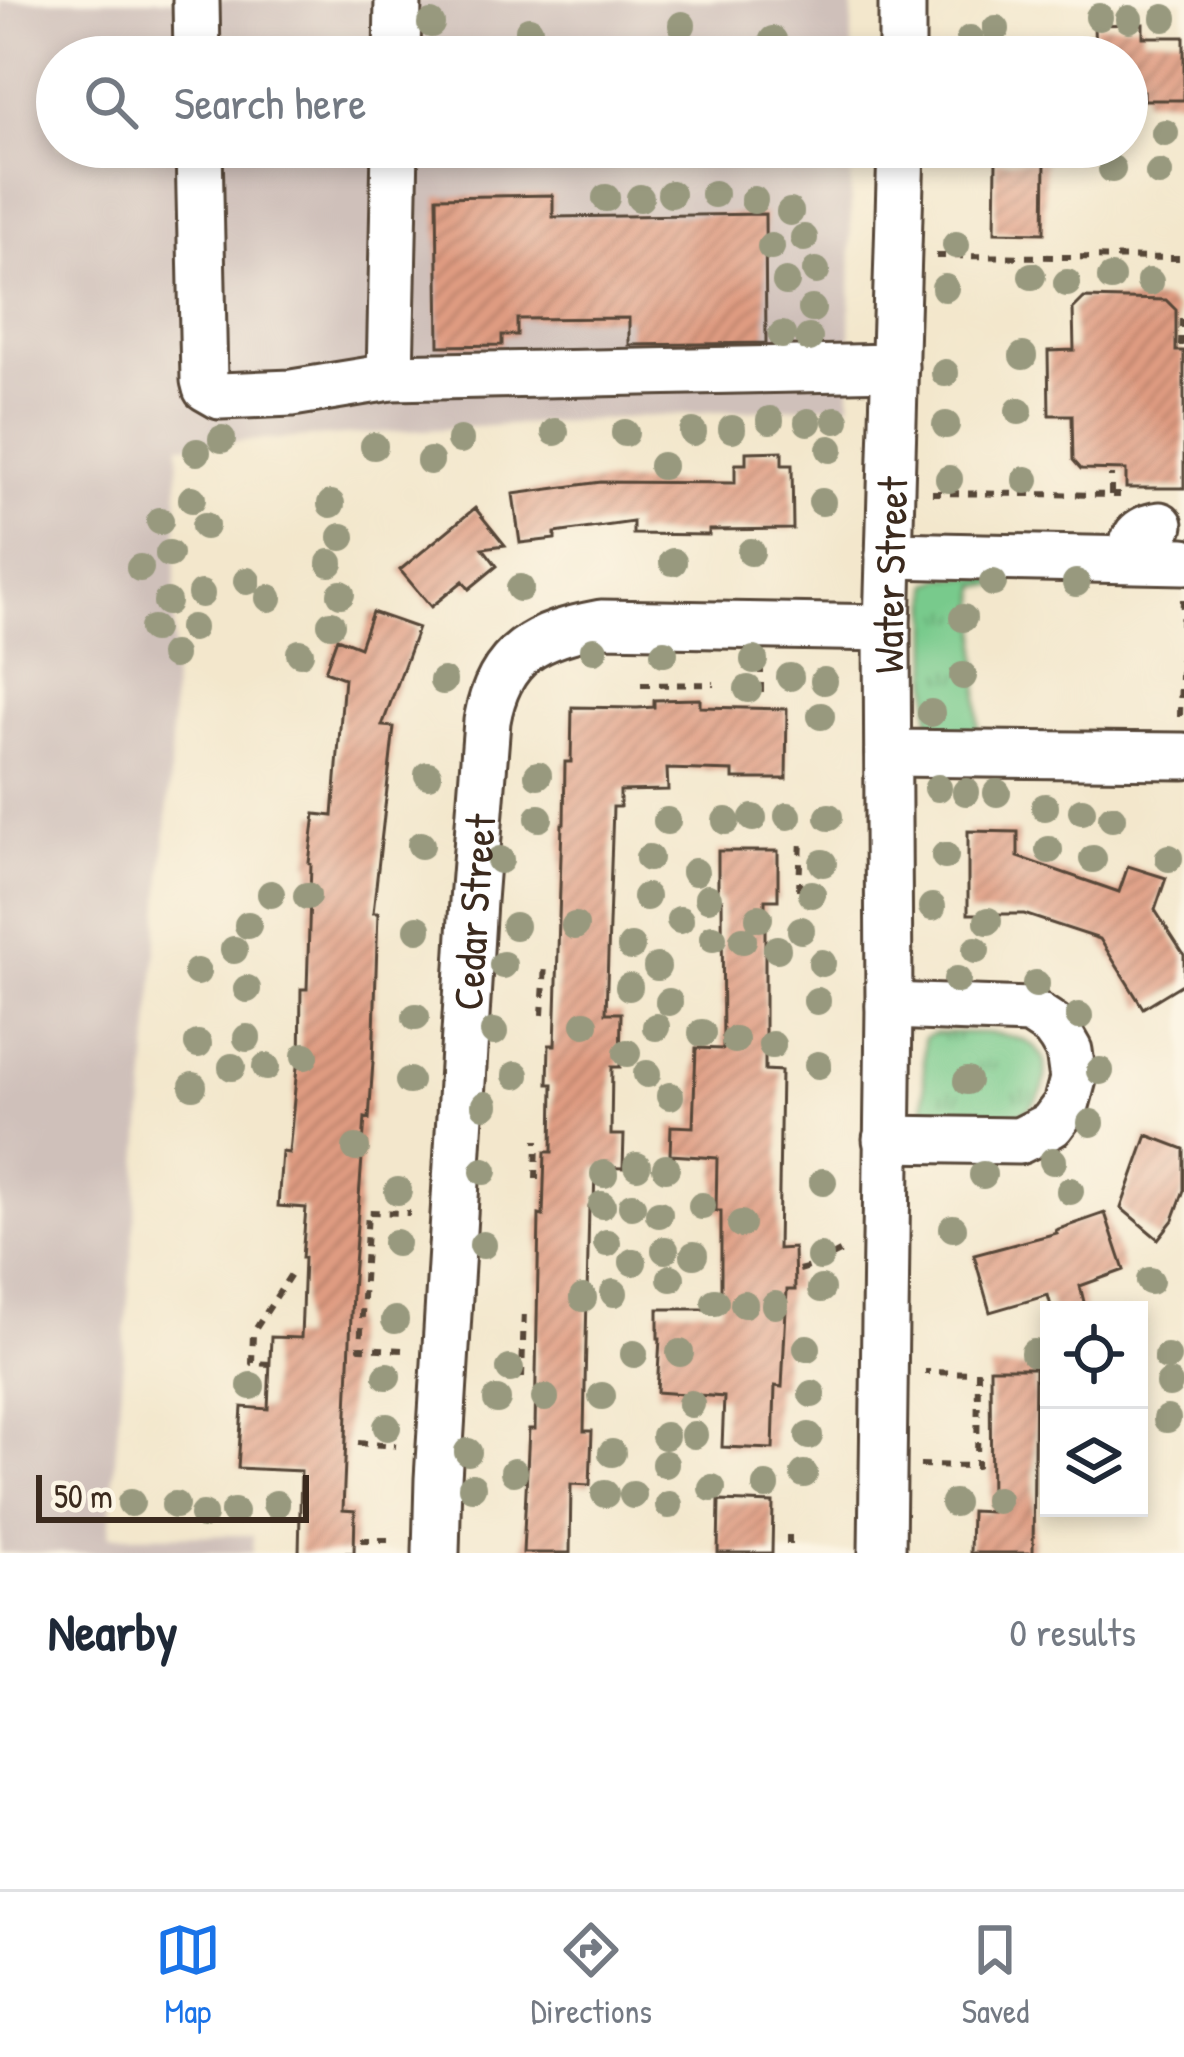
<!DOCTYPE html>
<html lang="en">
<head>
<meta charset="utf-8">
<style>
	body { margin:0; font-family:"Patrick Hand",sans-serif; background:#f6f6f7; color:#1f2937 }
	.controls { position:absolute; right:36px; bottom:36px; display:grid; overflow:hidden; border-radius:0px; box-shadow:0 6px 18px #0003 }
	.controls button { width:108px; height:108px; display:grid; place-items:center; padding:0; border:0; border-bottom:3px solid #e0e1e3; background:#fff; color:#1f2937; font:60px sans-serif }
	.scale { position:absolute; left:36px; bottom:30px; width:273px; box-sizing:border-box; padding-left:12px; border:6px solid #3b2a1e; border-top:0; font-size:33px; line-height:42px; white-space:nowrap; color:#3b2a1e; -webkit-text-stroke:9px #fcf5e5; paint-order:stroke }
	.list { margin:0; padding:0; list-style:none }
	h2 { display:flex; justify-content:space-between; align-items:center; height:156px; margin:0; padding:0 48px; font-size:51px }
	h2 small { font-size:39px; font-weight:400; color:#747a83 }
	.icon { flex:none; width:66px; height:66px; fill:none; stroke:currentColor; stroke-width:2; stroke-linecap:round; stroke-linejoin:round }
	.map { position:relative; flex:none; width:1184px; height:1553px; overflow:hidden }
	.search { position:absolute; background:#fff; box-shadow:0 6px 18px #0003; left:36px; right:36px; top:36px; height:132px; display:flex; align-items:center; gap:30px; box-sizing:border-box; padding:0 42px; border-radius:66px; color:#747a83; font-size:45px }
	.sheet { height:336px; background:#fff }
	nav { display:flex; justify-content:space-around; align-items:center; box-sizing:border-box; height:168px; border-top:3px solid #e0e1e3; background:#fff; font-size:33px; color:#747a83 }
	nav a { display:grid; justify-items:center; gap:6px }
	nav .on { color:#1a73e8 }
	.map>svg:first-child { display:block }
	.industrial { fill:#cfc0ba }
	.grass { fill:url(#grass-tufts); stroke:#5a7a55; stroke-width:3 }
	.building { fill:url(#building-hatch) }
	.lines { fill:none; stroke-linecap:round; stroke-linejoin:round }
	.minor-casing { stroke:#574638; stroke-width:51 }
	.path { stroke:#574638; stroke-width:6; stroke-dasharray:9 9; stroke-linecap:butt }
	.minor { stroke:#fff; stroke-width:45 }
	.tree { fill:#98997e }
	.labels { text-anchor:middle; dominant-baseline:central; stroke-width:10; stroke-linejoin:round; paint-order:stroke }
	.street-label { font-size:42px; fill:#3b2a1e; stroke:#fcf5e5 }
</style>
</head>
<body>
<div class="map">
<svg width="1184" height="1553" viewBox="0 0 1184 1553">
	<defs>
		<pattern id="grass-tufts" width="24" height="20" patternUnits="userSpaceOnUse" patternTransform="scale(3)"><rect width="24" height="20" fill="#78ca8c"/><path d="M3 7l-1-3M5 7V3M7 7l1-3M15 17l-1-3M17 17v-4M19 17l1-3" fill="none" stroke="#64a472"/></pattern>
		<pattern id="building-hatch" width="6" height="6" patternUnits="userSpaceOnUse" patternTransform="scale(3)"><rect width="6" height="6" fill="#df9b81"/><path d="M-1 1l2-2M0 6l6-6M5 7l2-2" fill="none" stroke="#b67f69"/></pattern>
	</defs>
	<rect width="100%" height="100%" fill="#fcf5e5"/>
	<filter id="ink" filterUnits="userSpaceOnUse"><feTurbulence type="fractalNoise" baseFrequency=".00833" numOctaves="2"/><feDisplacementMap in="SourceGraphic" scale="24" xChannelSelector="R" yChannelSelector="G"/><feConvolveMatrix kernelMatrix="1 2 1 2 8 2 1 2 1" color-interpolation-filters="sRGB"/></filter>
	<filter id="wash" filterUnits="userSpaceOnUse"><feTurbulence type="fractalNoise" baseFrequency=".004" numOctaves="4" result="noise"/><feDisplacementMap in="SourceGraphic" scale="48" xChannelSelector="R" yChannelSelector="G"/><feGaussianBlur stdDeviation="2.7" result="paint"/><feColorMatrix in="noise" values="0 0 0 0 0 0 0 0 0 0 0 0 0 0 0 0 0 1.4 0 .05"/><feComposite in="paint" operator="in"/></filter>
	<g filter="url(#wash)">
		<rect width="100%" height="100%" fill="#f3e7cc"/>
		<path class="industrial" d="M0,0H852V57H57V147H851L850,404L179,445L170,780L109,1536L253,1535L252,1553H0Z"/>
		<path class="grass" d="M1006,577L1009,585L978,586V735L941,734L929,730L930,584L943,578Z
			M934,1033C969,1034 1054,1022 1045,1081C1042,1096 1031,1110 1016,1115C995,1123 956,1116 933,1116L924,1113V1038Z"/>
		<g id="blocks">
			<path class="building" d="M1143,24V37H1184V100H1144V91H1127V57H1095L1094,25Z
				M996,161H1045L1044,233L995,232Z
				M553,195V217L765,214L766,343L629,345V318L517,319V335H502V345L439,346L437,197Z
				M1084,298L1166,300L1176,310V351H1184V488H1126V470L1081,469L1073,460L1072,415H1049L1048,351L1074,350L1073,309Z
				M782,451V465H792L793,529L709,530V535L633,534V522L555,533V539L520,543L513,494L601,482L735,483V464H746V452Z
				M475,508L505,545L483,548L497,566L469,589L463,581L431,607L400,570Z
				M372,612L418,628L382,726L394,727L373,913H378L373,1062L369,1119L365,1118L352,1291L343,1510L355,1511L354,1553H299L301,1471L238,1468L242,1407L268,1409L271,1337L301,1338L304,1258H302L306,1208L278,1206L282,1152L289,1153L297,1067H300L301,989H307L311,864L309,863L315,814L333,816L344,678L325,671L337,638L360,647Z
				M700,699V707L787,709L786,779H733V771L667,769L668,790L620,791V807H613L606,1013H621L620,1067H612L611,1135H624L623,1168L595,1167L594,1206H589L584,1431H592L590,1485L571,1484L570,1553H523L529,1429H535L539,1215L543,1216L545,1152H552L553,1084H548L549,1045H555L562,824H564L565,762H571L572,707L637,708L654,707V700Z
				M968,831L1018,832V857L1119,892L1128,866L1166,878L1155,910L1184,955V983L1143,1008L1100,939L1024,914H968Z
				M718,851H778V900H765V1070L781,1071L778,1249L794,1248L795,1290H787L782,1387L775,1386L773,1449L722,1447L724,1397L657,1392L660,1338H658V1309H721V1211H716L717,1158L670,1155L671,1126L693,1127L696,1048L723,1049L722,900H718Z
				M1147,1135L1184,1149V1190L1173,1220L1158,1239L1121,1208Z
				M1105,1213L1124,1270L1080,1286L1086,1310H1052L1048,1295L990,1312L974,1255L1057,1233L1056,1230Z
				M990,1368H1035L1033,1553H970L971,1511L991,1512Z
				M719,1501L773,1503L772,1553H718Z"/>
		</g>
	</g>
	<g filter="url(#ink)">
		<use href="#blocks" fill-opacity="0" stroke="#574638" stroke-width="3"/>
		<g class="lines">
			<defs>
				<g id="minor">
					<path d="M196,0L197,57"/>
					<path d="M902,0V57"/>
					<path d="M397,57L398,0"/>
					<path d="M199,147L204,380L206,388L220,396L292,393L390,377L895,367"/>
					<path d="M390,377L395,147"/>
					<path d="M889,555L1184,561"/>
					<path d="M1129,559C1132,538 1137,528 1160,525"/>
					<path d="M888,753L1184,756"/>
					<path d="M886,1139L1019,1141L1051,1125L1066,1105L1073,1079L1069,1051L1061,1037L1053,1026L1030,1011L889,1006"/>
					<path id="s1" d="M436,1553L438,1479L473,901L487,721C499,652 538,635 601,623L887,628"/>
					<path id="s2" d="M882,1553L889,1006L887,628L901,147"/>
				</g>
			</defs>
			<use href="#minor" class="minor-casing"/>
			<path class="path" d="M936,256L1184,258
				M1181,346L1182,315L1184,313
				M932,493L1120,495
				M1111,495V475
				M761,665V701
				M641,685L714,684
				M1180,716L1183,597
				M799,890L801,838
				M542,1015L545,964
				M536,1179L537,1140
				M799,1270L813,1266L844,1250
				M402,1350L360,1348L368,1212L410,1213
				M270,1364L252,1363L253,1333L291,1274
				M522,1378L524,1308
				M358,1443L396,1446
				M920,1465L977,1466L978,1373L925,1372
				M789,1535V1553
				M361,1540H394"/>
			<use href="#minor" class="minor"/>
		</g>
		<g class="tree">
			<circle cx="1099" cy="17" r="14"/>
			<circle cx="1164" cy="18" r="14"/>
			<circle cx="1129" cy="19" r="14"/>
			<circle cx="431" cy="24" r="14"/>
			<circle cx="682" cy="25" r="14"/>
			<circle cx="996" cy="29" r="14"/>
			<circle cx="529" cy="30" r="14"/>
			<circle cx="970" cy="39" r="14"/>
			<circle cx="773" cy="40" r="14"/>
			<circle cx="1165" cy="133" r="14"/>
			<circle cx="1112" cy="169" r="14"/>
			<circle cx="1159" cy="173" r="14"/>
			<circle cx="671" cy="194" r="14"/>
			<circle cx="714" cy="194" r="14"/>
			<circle cx="606" cy="198" r="14"/>
			<circle cx="640" cy="198" r="14"/>
			<circle cx="754" cy="200" r="14"/>
			<circle cx="790" cy="212" r="14"/>
			<circle cx="804" cy="238" r="14"/>
			<circle cx="956" cy="245" r="14"/>
			<circle cx="771" cy="247" r="14"/>
			<circle cx="816" cy="271" r="14"/>
			<circle cx="1032" cy="276" r="14"/>
			<circle cx="1111" cy="278" r="14"/>
			<circle cx="786" cy="282" r="14"/>
			<circle cx="1150" cy="282" r="14"/>
			<circle cx="1067" cy="283" r="14"/>
			<circle cx="945" cy="288" r="14"/>
			<circle cx="812" cy="309" r="14"/>
			<circle cx="782" cy="335" r="14"/>
			<circle cx="809" cy="338" r="14"/>
			<circle cx="1023" cy="356" r="14"/>
			<circle cx="945" cy="373" r="14"/>
			<circle cx="1019" cy="411" r="14"/>
			<circle cx="770" cy="420" r="14"/>
			<circle cx="836" cy="420" r="14"/>
			<circle cx="808" cy="422" r="14"/>
			<circle cx="946" cy="425" r="14"/>
			<circle cx="732" cy="429" r="14"/>
			<circle cx="555" cy="432" r="14"/>
			<circle cx="693" cy="432" r="14"/>
			<circle cx="625" cy="433" r="14"/>
			<circle cx="222" cy="439" r="14"/>
			<circle cx="460" cy="440" r="14"/>
			<circle cx="374" cy="446" r="14"/>
			<circle cx="830" cy="449" r="14"/>
			<circle cx="197" cy="452" r="14"/>
			<circle cx="430" cy="461" r="14"/>
			<circle cx="662" cy="466" r="14"/>
			<circle cx="949" cy="479" r="14"/>
			<circle cx="1026" cy="480" r="14"/>
			<circle cx="192" cy="499" r="14"/>
			<circle cx="822" cy="502" r="14"/>
			<circle cx="331" cy="504" r="14"/>
			<circle cx="160" cy="521" r="14"/>
			<circle cx="205" cy="526" r="14"/>
			<circle cx="342" cy="537" r="14"/>
			<circle cx="751" cy="552" r="14"/>
			<circle cx="169" cy="554" r="14"/>
			<circle cx="673" cy="562" r="14"/>
			<circle cx="330" cy="563" r="14"/>
			<circle cx="140" cy="568" r="14"/>
			<circle cx="247" cy="581" r="14"/>
			<circle cx="993" cy="583" r="14"/>
			<circle cx="1076" cy="583" r="14"/>
			<circle cx="520" cy="588" r="14"/>
			<circle cx="201" cy="594" r="14"/>
			<circle cx="341" cy="594" r="14"/>
			<circle cx="269" cy="598" r="14"/>
			<circle cx="167" cy="602" r="14"/>
			<circle cx="963" cy="618" r="14"/>
			<circle cx="331" cy="624" r="14"/>
			<circle cx="192" cy="628" r="14"/>
			<circle cx="153" cy="629" r="14"/>
			<circle cx="594" cy="650" r="14"/>
			<circle cx="300" cy="653" r="14"/>
			<circle cx="664" cy="653" r="14"/>
			<circle cx="173" cy="655" r="14"/>
			<circle cx="754" cy="660" r="14"/>
			<circle cx="963" cy="676" r="14"/>
			<circle cx="790" cy="677" r="14"/>
			<circle cx="443" cy="681" r="14"/>
			<circle cx="824" cy="681" r="14"/>
			<circle cx="748" cy="689" r="14"/>
			<circle cx="931" cy="713" r="14"/>
			<circle cx="821" cy="716" r="14"/>
			<circle cx="428" cy="775" r="14"/>
			<circle cx="538" cy="775" r="14"/>
			<circle cx="938" cy="788" r="14"/>
			<circle cx="966" cy="792" r="14"/>
			<circle cx="997" cy="793" r="14"/>
			<circle cx="1045" cy="807" r="14"/>
			<circle cx="1082" cy="811" r="14"/>
			<circle cx="788" cy="816" r="14"/>
			<circle cx="829" cy="817" r="14"/>
			<circle cx="539" cy="818" r="14"/>
			<circle cx="753" cy="818" r="14"/>
			<circle cx="1112" cy="818" r="14"/>
			<circle cx="667" cy="821" r="14"/>
			<circle cx="726" cy="821" r="14"/>
			<circle cx="421" cy="845" r="14"/>
			<circle cx="1049" cy="850" r="14"/>
			<circle cx="945" cy="856" r="14"/>
			<circle cx="649" cy="858" r="14"/>
			<circle cx="1169" cy="858" r="14"/>
			<circle cx="1093" cy="859" r="14"/>
			<circle cx="500" cy="860" r="14"/>
			<circle cx="823" cy="863" r="14"/>
			<circle cx="695" cy="872" r="14"/>
			<circle cx="271" cy="894" r="14"/>
			<circle cx="812" cy="894" r="14"/>
			<circle cx="307" cy="896" r="14"/>
			<circle cx="646" cy="897" r="14"/>
			<circle cx="708" cy="898" r="14"/>
			<circle cx="932" cy="907" r="14"/>
			<circle cx="759" cy="918" r="14"/>
			<circle cx="680" cy="920" r="14"/>
			<circle cx="988" cy="921" r="14"/>
			<circle cx="248" cy="925" r="14"/>
			<circle cx="515" cy="926" r="14"/>
			<circle cx="575" cy="926" r="14"/>
			<circle cx="418" cy="929" r="14"/>
			<circle cx="801" cy="930" r="14"/>
			<circle cx="713" cy="938" r="14"/>
			<circle cx="743" cy="940" r="14"/>
			<circle cx="631" cy="947" r="14"/>
			<circle cx="777" cy="949" r="14"/>
			<circle cx="234" cy="950" r="14"/>
			<circle cx="976" cy="950" r="14"/>
			<circle cx="822" cy="963" r="14"/>
			<circle cx="503" cy="965" r="14"/>
			<circle cx="657" cy="967" r="14"/>
			<circle cx="197" cy="972" r="14"/>
			<circle cx="957" cy="980" r="14"/>
			<circle cx="1036" cy="984" r="14"/>
			<circle cx="629" cy="987" r="14"/>
			<circle cx="247" cy="989" r="14"/>
			<circle cx="817" cy="1001" r="14"/>
			<circle cx="669" cy="1002" r="14"/>
			<circle cx="1079" cy="1016" r="14"/>
			<circle cx="416" cy="1017" r="14"/>
			<circle cx="585" cy="1024" r="14"/>
			<circle cx="656" cy="1027" r="14"/>
			<circle cx="494" cy="1032" r="14"/>
			<circle cx="702" cy="1033" r="14"/>
			<circle cx="247" cy="1038" r="14"/>
			<circle cx="735" cy="1040" r="14"/>
			<circle cx="198" cy="1044" r="14"/>
			<circle cx="772" cy="1045" r="14"/>
			<circle cx="627" cy="1053" r="14"/>
			<circle cx="305" cy="1056" r="14"/>
			<circle cx="818" cy="1065" r="14"/>
			<circle cx="232" cy="1067" r="14"/>
			<circle cx="266" cy="1067" r="14"/>
			<circle cx="1100" cy="1071" r="14"/>
			<circle cx="647" cy="1074" r="14"/>
			<circle cx="516" cy="1075" r="14"/>
			<circle cx="409" cy="1081" r="14"/>
			<circle cx="967" cy="1081" r="14"/>
			<circle cx="193" cy="1086" r="14"/>
			<circle cx="670" cy="1096" r="14"/>
			<circle cx="485" cy="1105" r="14"/>
			<circle cx="1091" cy="1123" r="14"/>
			<circle cx="356" cy="1148" r="14"/>
			<circle cx="1053" cy="1161" r="14"/>
			<circle cx="637" cy="1166" r="14"/>
			<circle cx="666" cy="1168" r="14"/>
			<circle cx="484" cy="1171" r="14"/>
			<circle cx="604" cy="1174" r="14"/>
			<circle cx="983" cy="1175" r="14"/>
			<circle cx="823" cy="1182" r="14"/>
			<circle cx="398" cy="1191" r="14"/>
			<circle cx="1070" cy="1191" r="14"/>
			<circle cx="602" cy="1205" r="14"/>
			<circle cx="632" cy="1206" r="14"/>
			<circle cx="702" cy="1206" r="14"/>
			<circle cx="659" cy="1214" r="14"/>
			<circle cx="741" cy="1224" r="14"/>
			<circle cx="953" cy="1228" r="14"/>
			<circle cx="396" cy="1243" r="14"/>
			<circle cx="607" cy="1243" r="14"/>
			<circle cx="483" cy="1245" r="14"/>
			<circle cx="665" cy="1250" r="14"/>
			<circle cx="694" cy="1255" r="14"/>
			<circle cx="820" cy="1257" r="14"/>
			<circle cx="633" cy="1262" r="14"/>
			<circle cx="671" cy="1278" r="14"/>
			<circle cx="1150" cy="1281" r="14"/>
			<circle cx="821" cy="1289" r="14"/>
			<circle cx="614" cy="1293" r="14"/>
			<circle cx="583" cy="1298" r="14"/>
			<circle cx="715" cy="1302" r="14"/>
			<circle cx="744" cy="1304" r="14"/>
			<circle cx="775" cy="1305" r="14"/>
			<circle cx="395" cy="1320" r="14"/>
			<circle cx="807" cy="1348" r="14"/>
			<circle cx="680" cy="1353" r="14"/>
			<circle cx="1034" cy="1353" r="14"/>
			<circle cx="634" cy="1354" r="14"/>
			<circle cx="1167" cy="1357" r="14"/>
			<circle cx="510" cy="1369" r="14"/>
			<circle cx="387" cy="1376" r="14"/>
			<circle cx="1169" cy="1384" r="14"/>
			<circle cx="251" cy="1386" r="14"/>
			<circle cx="812" cy="1394" r="14"/>
			<circle cx="602" cy="1396" r="14"/>
			<circle cx="545" cy="1398" r="14"/>
			<circle cx="497" cy="1400" r="14"/>
			<circle cx="691" cy="1404" r="14"/>
			<circle cx="1167" cy="1419" r="14"/>
			<circle cx="387" cy="1427" r="14"/>
			<circle cx="694" cy="1435" r="14"/>
			<circle cx="665" cy="1436" r="14"/>
			<circle cx="809" cy="1436" r="14"/>
			<circle cx="468" cy="1452" r="14"/>
			<circle cx="612" cy="1453" r="14"/>
			<circle cx="665" cy="1464" r="14"/>
			<circle cx="514" cy="1472" r="14"/>
			<circle cx="804" cy="1474" r="14"/>
			<circle cx="766" cy="1486" r="14"/>
			<circle cx="472" cy="1487" r="14"/>
			<circle cx="712" cy="1488" r="14"/>
			<circle cx="605" cy="1494" r="14"/>
			<circle cx="633" cy="1495" r="14"/>
			<circle cx="997" cy="1500" r="14"/>
			<circle cx="131" cy="1503" r="14"/>
			<circle cx="954" cy="1503" r="14"/>
			<circle cx="276" cy="1504" r="14"/>
			<circle cx="175" cy="1505" r="14"/>
			<circle cx="669" cy="1505" r="14"/>
			<circle cx="234" cy="1512" r="14"/>
			<circle cx="203" cy="1515" r="14"/>
		</g>
	</g>
	<g class="labels">
		<g class="street-label">
			<text stroke="none"><textPath href="#s2" startOffset="978">Water Street</textPath></text>
			<text stroke="none"><textPath href="#s1" startOffset="642">Cedar Street</textPath></text>
		</g>
	</g>
</svg>
<div class="controls">
<button><svg class="icon" aria-label="locate" viewBox="0 0 24 24"><circle cx="12" cy="12" r="6"/><path d="M12 2v4M12 18v4M2 12h4M18 12h4"/></svg></button>
<button><svg class="icon" aria-label="layers" viewBox="0 0 24 24"><path d="M12 4l9 5-9 5-9-5zM3 14l9 5 9-5"/></svg></button>
</div>
<div class="scale">50 m</div>
<div class="search"><svg class="icon" aria-label="search" viewBox="0 0 24 24"><circle cx="10" cy="10" r="6"/><path d="M15 15l6 6"/></svg>Search here</div>
</div>
<section class="sheet">
<h2>Nearby<small>0 results</small></h2>
<ul class="list">
</ul>
</section>
<nav>
<a class="on"><svg class="icon" aria-label="map" viewBox="0 0 24 24"><path d="M3 6l6-2 6 2 6-2v14l-6 2-6-2-6 2zM9 4v14M15 6v14"/></svg>Map</a>
<a><svg class="icon" aria-label="directions" viewBox="0 0 24 24"><path d="M12 3l9 9-9 9-9-9zM9 14v-3h6M13 9l2 2-2 2"/></svg>Directions</a>
<a><svg class="icon" aria-label="saved" viewBox="0 0 24 24"><path d="M7 4h10v16l-5-4-5 4z"/></svg>Saved</a>
</nav>
</body>
</html>
